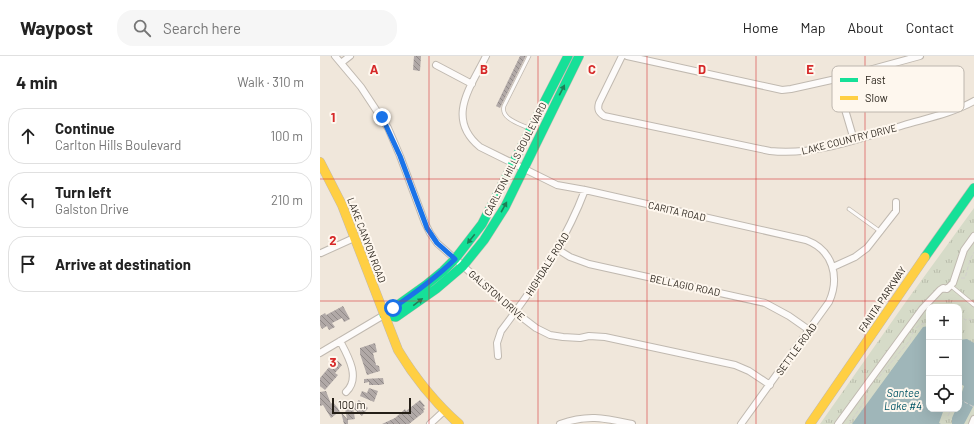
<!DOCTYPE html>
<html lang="en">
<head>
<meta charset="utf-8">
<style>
	body { margin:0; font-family:Barlow,sans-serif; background:#f6f6f6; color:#222 }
	.controls { position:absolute; right:12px; bottom:12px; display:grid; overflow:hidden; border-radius:8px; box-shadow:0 4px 16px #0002 }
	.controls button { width:36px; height:36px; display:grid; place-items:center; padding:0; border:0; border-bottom:1px solid #e0e0e0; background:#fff; color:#222; font:20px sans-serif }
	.scale { position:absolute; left:12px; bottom:10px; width:79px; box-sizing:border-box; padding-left:4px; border:2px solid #251f17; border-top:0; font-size:11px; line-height:14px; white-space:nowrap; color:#251f17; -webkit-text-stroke:3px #fef7ee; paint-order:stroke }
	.stop { position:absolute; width:12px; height:12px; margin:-9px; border:3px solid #1a73e8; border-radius:50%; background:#fff }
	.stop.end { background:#1a73e8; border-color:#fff; box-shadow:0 1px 4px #0008 }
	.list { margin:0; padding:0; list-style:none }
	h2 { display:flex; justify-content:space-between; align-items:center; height:52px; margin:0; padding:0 16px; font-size:17px }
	h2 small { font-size:13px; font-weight:400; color:#767676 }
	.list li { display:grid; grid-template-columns:26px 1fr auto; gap:12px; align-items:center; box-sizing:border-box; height:56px; margin:0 8px 8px; padding:0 8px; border:1px solid #e0e0e0; border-radius:16px }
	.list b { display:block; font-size:15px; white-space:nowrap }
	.list p { margin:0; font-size:13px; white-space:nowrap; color:#767676 }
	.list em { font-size:13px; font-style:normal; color:#767676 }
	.icon { flex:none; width:22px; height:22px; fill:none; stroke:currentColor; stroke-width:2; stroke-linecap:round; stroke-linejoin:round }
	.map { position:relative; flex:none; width:654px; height:368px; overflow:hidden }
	header { display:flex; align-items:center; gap:24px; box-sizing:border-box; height:56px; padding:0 20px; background:#fff; border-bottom:1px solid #e0e0e0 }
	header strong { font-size:19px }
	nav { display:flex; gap:22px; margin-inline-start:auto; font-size:14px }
	.search { width:280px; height:36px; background:#f6f6f6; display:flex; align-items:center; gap:10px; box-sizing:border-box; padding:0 14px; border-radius:16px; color:#767676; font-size:15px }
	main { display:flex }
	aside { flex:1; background:#fff }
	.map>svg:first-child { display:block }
	.grass { fill:url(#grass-tufts); fill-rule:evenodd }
	.water { fill:#9fb6b9 }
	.building { fill:url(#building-back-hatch) }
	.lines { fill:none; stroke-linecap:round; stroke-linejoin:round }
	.lane-casing { stroke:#c0b9b0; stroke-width:4.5 }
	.street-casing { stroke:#c0b9b0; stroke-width:8 }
	.fast-casing { stroke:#c0b9b0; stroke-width:10 }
	.slow-casing { stroke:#c0b9b0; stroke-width:10 }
	.path { stroke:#d2d0cd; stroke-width:1; stroke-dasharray:4 2; stroke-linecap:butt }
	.lane { stroke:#fdfbfa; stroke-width:3 }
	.street { stroke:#fdfbfa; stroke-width:6 }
	.fast { stroke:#16e098; stroke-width:9 }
	.slow { stroke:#ffcf43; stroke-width:9 }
	.oneway { fill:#1e8058 }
	.route { stroke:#1a73e8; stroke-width:5 }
	.grid { fill:none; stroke:#d62828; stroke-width:1; stroke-opacity:0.55 }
	.labels { text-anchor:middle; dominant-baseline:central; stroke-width:4; stroke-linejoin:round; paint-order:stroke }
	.street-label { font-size:10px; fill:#251f17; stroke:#fef7ee }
	.water-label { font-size:11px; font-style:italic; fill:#025566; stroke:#fef7ee }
	.key { fill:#fef7ee; stroke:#bdb6ae; stroke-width:1 }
	.key-label { font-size:11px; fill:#251f17 }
	.grid-label { font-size:13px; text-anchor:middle; font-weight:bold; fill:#d62828; stroke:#fef7ee; stroke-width:4; stroke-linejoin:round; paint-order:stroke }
</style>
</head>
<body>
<header>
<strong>Waypost</strong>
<div class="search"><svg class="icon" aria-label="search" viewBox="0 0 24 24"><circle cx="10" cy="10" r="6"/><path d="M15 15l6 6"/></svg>Search here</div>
<nav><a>Home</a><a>Map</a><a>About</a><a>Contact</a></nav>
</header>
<main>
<aside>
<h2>4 min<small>Walk · 310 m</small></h2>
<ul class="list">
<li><svg class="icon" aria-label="ahead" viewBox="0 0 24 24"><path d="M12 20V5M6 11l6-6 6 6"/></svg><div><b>Continue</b><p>Carlton Hills Boulevard</p></div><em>100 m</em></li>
<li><svg class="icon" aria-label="left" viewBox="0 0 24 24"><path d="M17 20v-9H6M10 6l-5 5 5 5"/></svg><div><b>Turn left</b><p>Galston Drive</p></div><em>210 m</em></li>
<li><svg class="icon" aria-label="arrive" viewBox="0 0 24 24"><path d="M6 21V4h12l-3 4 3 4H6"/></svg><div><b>Arrive at destination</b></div></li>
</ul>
</aside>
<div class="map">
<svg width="654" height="368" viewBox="0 0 654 368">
	<defs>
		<pattern id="grass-tufts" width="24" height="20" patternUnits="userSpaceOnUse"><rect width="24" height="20" fill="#d6dbc8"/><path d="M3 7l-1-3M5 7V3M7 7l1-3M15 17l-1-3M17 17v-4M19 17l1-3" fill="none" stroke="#b8bcab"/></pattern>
		<pattern id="building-back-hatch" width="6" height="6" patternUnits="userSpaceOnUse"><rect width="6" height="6" fill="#b1a9a7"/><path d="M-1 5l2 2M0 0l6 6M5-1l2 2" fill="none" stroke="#908987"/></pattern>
	</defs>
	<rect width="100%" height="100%" fill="#f0e7db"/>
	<path class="grass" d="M654,152V368H500L585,247ZM609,251H639V353H609Z"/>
	<path class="water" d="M609,270V353H624L619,367L621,368H532L603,271Z
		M647,283L654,287V349L644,368H632V362L636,353H639V345L644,330L639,327V284Z"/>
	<path class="building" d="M94,0H101L100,15L93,14Z
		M200,0H206L180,52L176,50Z
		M23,250L30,263L24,266L22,262L12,267L15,271L9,274L7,270L2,273L0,269V260L5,257L6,259Z
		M55,287L57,296L53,297L56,309L59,310L60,315L47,319L40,298V292Z
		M16,303L22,309L15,317L18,319L5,334L0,330V322Z
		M63,322L64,328L60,329H49V326L44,327V323Z
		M49,332L58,335L54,346L40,340L42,335L47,337Z
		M6,335L11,348L13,346L20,355L11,362L3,349L0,350V336Z
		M39,344L48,352L42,360L33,352L35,363L28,364V368H24L21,356L27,363L25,352L32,351Z
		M100,344L105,350L103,351L105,353L103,355L104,356L89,368H62L75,362L85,353L86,355Z"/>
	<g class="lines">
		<defs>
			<path id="lane" d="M209,0L184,50C180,63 201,68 210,73
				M529,153L561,176
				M631,230L654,249"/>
			<path id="street" d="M15,0L41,31L68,72L80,100L105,167L110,177L117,187L195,256L216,272L230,279L243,281L260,282L269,280L285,281L415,309L429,315L450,329
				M166,0C151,31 125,62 160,91L237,129L265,134L486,184C513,194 520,221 509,246L421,368
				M302,0L279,47C277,54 279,56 284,60L450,95C496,100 541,82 584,69C608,62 633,57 654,45
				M307,0L462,34L471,33L516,23L600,0
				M21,7L30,0
				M116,9L152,28
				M516,23L534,84
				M237,193L250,201L269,208L445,247L469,260L489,274
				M1,197L34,182
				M513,211L535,201L547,192L576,155V146
				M20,285C28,300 41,322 26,336
				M0,297L64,259
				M178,300L177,287L181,275C215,230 245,187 265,134
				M110,368L124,355
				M240,368C268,358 284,362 312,368
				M518,368L602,253L620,234L623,232L627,233L633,227L644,194L654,180
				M652,368L654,363"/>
			<path id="fast" d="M605,201L654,132
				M64,259L76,261L116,233L143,210L164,184L185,151L259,0
				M64,259L106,229L123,215L135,203L162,168L248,0"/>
			<path id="slow" d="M0,106L22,149L78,294C95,322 114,346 139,368
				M490,368L605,201"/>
		</defs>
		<use href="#lane" class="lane-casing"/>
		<use href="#street" class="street-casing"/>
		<use href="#fast" class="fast-casing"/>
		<use href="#slow" class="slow-casing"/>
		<path class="path" d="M641,222H645L650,204L654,196
			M639,259L642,260L645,264L650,263L654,265
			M596,272L600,269L609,265
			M559,321L590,284L593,276
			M639,343L654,351
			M628,360L631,353
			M529,368L546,343L548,337"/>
		<use href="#lane" class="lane"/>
		<use href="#street" class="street"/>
		<use href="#fast" class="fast"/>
		<use href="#slow" class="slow"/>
	</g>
	<defs><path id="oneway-solid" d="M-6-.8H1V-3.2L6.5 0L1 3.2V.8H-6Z"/></defs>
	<g class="oneway">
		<use href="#oneway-solid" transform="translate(242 34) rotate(-63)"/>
		<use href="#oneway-solid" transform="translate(184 151) rotate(-61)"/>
		<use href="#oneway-solid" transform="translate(151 183) rotate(129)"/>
		<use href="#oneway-solid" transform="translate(98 246) rotate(-37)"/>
	</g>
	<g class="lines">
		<path class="route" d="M62,61L80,100L107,172L117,187L135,203C116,222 95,237 73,252"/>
	</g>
	<path class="grid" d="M109,0V368M218,0V368M327,0V368M436,0V368M545,0V368M0,123H654M0,245H654"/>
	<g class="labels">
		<g class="street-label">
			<text transform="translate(529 83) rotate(-14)">LAKE COUNTRY DRIVE</text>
			<text transform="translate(195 103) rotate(-63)">CARLTON HILLS BOULEVARD</text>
			<text transform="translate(357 155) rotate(13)">CARITA ROAD</text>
			<text transform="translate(47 184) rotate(69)">LAKE CANYON ROAD</text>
			<text transform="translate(227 208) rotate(-58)">HIGHDALE ROAD</text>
			<text transform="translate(365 229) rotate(12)">BELLAGIO ROAD</text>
			<text transform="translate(177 239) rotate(41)">GALSTON DRIVE</text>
			<text transform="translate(562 243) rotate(-56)">FANITA PARKWAY</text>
			<text transform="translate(476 293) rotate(-54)">SETTLE ROAD</text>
		</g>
		<g class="water-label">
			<text x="583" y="336">Santee<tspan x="583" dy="13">Lake #4</tspan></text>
		</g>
	</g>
	<rect x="512" y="10" width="132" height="46" rx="6" class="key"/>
	<rect x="520" y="22" width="18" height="4" fill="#16e098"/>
	<rect x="520" y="40" width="18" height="4" fill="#ffcf43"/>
	<g class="key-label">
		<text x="545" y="28">Fast</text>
		<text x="545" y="46">Slow</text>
	</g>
	<g class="grid-label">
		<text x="54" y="18">A</text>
		<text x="164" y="18">B</text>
		<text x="272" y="18">C</text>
		<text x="382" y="18">D</text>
		<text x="490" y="18">E</text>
		<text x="13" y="66">1</text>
		<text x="13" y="189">2</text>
		<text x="13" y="311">3</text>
	</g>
</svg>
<div class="controls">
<button>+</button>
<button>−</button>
<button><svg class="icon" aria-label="locate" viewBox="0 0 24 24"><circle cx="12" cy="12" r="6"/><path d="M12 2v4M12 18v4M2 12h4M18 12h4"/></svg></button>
</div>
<div class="scale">100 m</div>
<div class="stop" style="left:73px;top:252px"></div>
<div class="stop end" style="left:62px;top:61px"></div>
</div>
</main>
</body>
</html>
